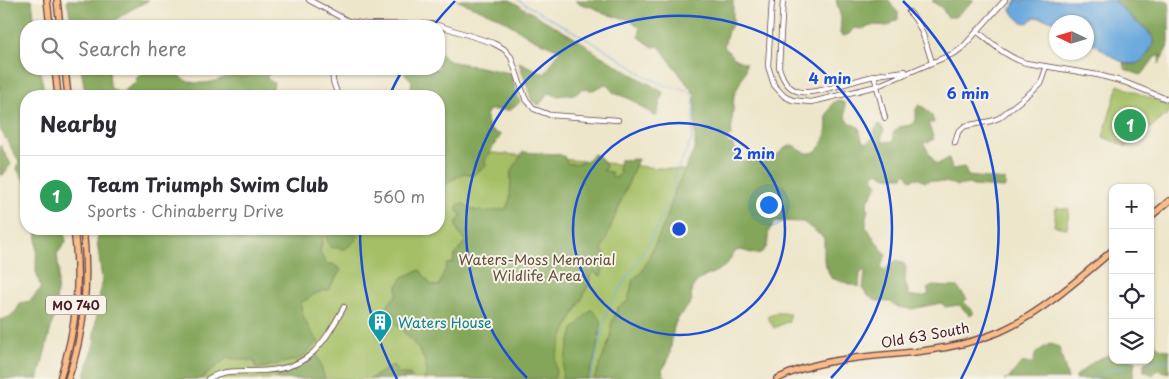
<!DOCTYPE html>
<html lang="en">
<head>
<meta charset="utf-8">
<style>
	body { margin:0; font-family:"Playpen Sans",sans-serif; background:#f7f7f7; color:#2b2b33 }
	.controls { position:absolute; right:15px; bottom:15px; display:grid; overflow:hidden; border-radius:10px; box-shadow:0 1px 4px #0004 }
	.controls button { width:45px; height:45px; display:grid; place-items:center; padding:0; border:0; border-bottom:1px solid #e1e1e2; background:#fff; color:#2b2b33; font:25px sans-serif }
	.compass { position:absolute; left:1049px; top:15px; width:45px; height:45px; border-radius:50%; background:#fff; box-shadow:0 1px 4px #0004; rotate:274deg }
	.you { position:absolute; left:768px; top:204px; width:18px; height:18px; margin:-12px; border:4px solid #fff; border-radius:50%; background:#1a73e8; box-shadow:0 0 0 8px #1a73e833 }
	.badge { display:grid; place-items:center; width:32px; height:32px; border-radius:50%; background:#c8321e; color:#fff; font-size:16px; font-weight:700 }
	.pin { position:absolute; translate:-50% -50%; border:2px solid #fff; box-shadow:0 1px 5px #0006 }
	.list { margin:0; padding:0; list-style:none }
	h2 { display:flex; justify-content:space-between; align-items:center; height:65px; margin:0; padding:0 20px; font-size:21px }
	h2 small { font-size:16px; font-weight:400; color:#7c7c81 }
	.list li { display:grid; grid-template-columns:32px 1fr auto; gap:15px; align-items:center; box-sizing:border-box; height:80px; padding:0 20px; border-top:1px solid #e1e1e2 }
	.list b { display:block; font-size:19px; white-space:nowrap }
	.list p { margin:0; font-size:16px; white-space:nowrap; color:#7c7c81 }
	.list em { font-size:16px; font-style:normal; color:#7c7c81 }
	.icon { flex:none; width:28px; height:28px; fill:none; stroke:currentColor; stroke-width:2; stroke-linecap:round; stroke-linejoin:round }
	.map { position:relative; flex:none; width:1169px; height:379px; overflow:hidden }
	.search { position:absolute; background:#fff; box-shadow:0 1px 4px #0004; left:20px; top:20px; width:425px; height:55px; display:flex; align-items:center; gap:12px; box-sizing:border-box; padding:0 18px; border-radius:20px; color:#7c7c81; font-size:19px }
	.panel { position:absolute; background:#fff; box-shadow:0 1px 4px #0004; left:20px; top:90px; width:425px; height:145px; border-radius:20px }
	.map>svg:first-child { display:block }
	.green { fill:#a4bf65; stroke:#776f48 }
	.forest { fill:#83a65a; stroke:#666242 }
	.water { fill:#6aa9dd; stroke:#5a6484 }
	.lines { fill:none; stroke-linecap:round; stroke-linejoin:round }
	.stream { stroke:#6aa9dd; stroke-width:1 }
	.minor-casing { stroke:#623d43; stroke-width:6 }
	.major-casing { stroke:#623d43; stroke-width:8 }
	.minor { stroke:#fff; stroke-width:4.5 }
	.major { stroke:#f8bd89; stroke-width:5.5 }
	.ring { fill:none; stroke:#1d4ed8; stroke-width:2.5 }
	.labels { text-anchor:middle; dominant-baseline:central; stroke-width:4; stroke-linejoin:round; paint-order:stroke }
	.shield { fill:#f7f3e8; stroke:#7e5f64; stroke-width:1 }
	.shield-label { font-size:12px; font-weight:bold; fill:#4a1f2b }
	.park-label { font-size:14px; fill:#654f3c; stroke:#f7f3e8 }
	.culture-label { font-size:14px; fill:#0d838f; stroke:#f7f3e8; text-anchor:start }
	.street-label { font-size:14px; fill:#4a1f2b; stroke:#f7f3e8 }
	.centre { fill:#1d4ed8; stroke:#f7f3e8; stroke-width:2.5 }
	.ring-label { font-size:15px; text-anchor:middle; font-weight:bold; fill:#1d4ed8; stroke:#f7f3e8; stroke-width:4; stroke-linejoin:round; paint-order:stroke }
</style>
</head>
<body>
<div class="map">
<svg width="1169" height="379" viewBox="0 0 1169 379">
	<rect width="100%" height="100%" fill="#f7f3e8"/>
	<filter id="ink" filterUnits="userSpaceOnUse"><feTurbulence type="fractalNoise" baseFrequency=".02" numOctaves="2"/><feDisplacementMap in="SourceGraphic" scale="10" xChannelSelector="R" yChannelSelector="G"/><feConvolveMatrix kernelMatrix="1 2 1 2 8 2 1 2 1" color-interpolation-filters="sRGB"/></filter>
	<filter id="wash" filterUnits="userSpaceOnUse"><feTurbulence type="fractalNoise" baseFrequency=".0096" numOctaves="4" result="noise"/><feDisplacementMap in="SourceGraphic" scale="20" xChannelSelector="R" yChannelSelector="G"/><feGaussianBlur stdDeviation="1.12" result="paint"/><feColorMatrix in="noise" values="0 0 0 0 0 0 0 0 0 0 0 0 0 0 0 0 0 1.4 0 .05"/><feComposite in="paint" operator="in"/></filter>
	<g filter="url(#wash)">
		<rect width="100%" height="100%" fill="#ede6ca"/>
		<path class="green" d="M1118,85L1169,106V113L1127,147L1103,137Z
			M439,148L693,171L605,379H132L117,229H439Z
			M1056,208L1069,209L1067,228L1054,226Z
			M774,313H789V321L774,328L767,316Z"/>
		<path class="forest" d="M0,0H32L35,26H26V69H40L45,96H26V183L17,169L19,161L0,129Z
			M67,0H149L125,13L112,23L111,26H72Z
			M456,0H510L585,44L596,53L663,92L656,117L630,99L614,93L606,84L593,90L582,89L576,94L557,96L549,93L539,105L532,101L519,62L545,74L560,50L533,39L498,17Z
			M575,0H733V24L728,31L724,46C730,55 735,60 746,63L745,72L734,95L731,136L727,138L728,144H732L742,161L750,162L759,154L777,155L785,148L793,145C797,148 802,152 807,153C824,155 829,128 826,116L833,103L837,100L845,103C845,118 845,122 859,127L862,140L867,143L875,136L874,131L879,124L884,130L882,136L883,142L894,141L893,133L899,127L911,125L916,120V109L919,105C927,108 933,115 934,123H928L934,139L929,142H923L936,165L949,158L952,169L964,167L968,176L1005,180L1006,185L1004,188L973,186L969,184L957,186C948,181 940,183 931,180L925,182L917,178L910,180L906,173L904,174L903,177H887L877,172L873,177L878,185L867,202L868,211L866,216V227L886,255L881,266L883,270L886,269L896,260L902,262L906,267L905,281L909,295C916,297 922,298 929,294L927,289L932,286L957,287L967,299L964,302L974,313L970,316L959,305L945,307L941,303L912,309L898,307L891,302L877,301L868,296L863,289L865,273L864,270L860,274L859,287L831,278L824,261V238L803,222L776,221C774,224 771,227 769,231C767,238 770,247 762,252C754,257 747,250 739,250C733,251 730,261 726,265C713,277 686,277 692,301C687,308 678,316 675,324C670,339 673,358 662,370L663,374L668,379H594L611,336V325L618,307L628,301L633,279L642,272L666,220L676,188L695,148V95L659,46L653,47L639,37L640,28L631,20L604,14L595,8L578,3Z
			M836,0H889L892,6L898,12V19L888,26L875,25L861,29L854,28L849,34L844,36L840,34L841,18Z
			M933,0H974L955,17H947L942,8L933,2Z
			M1114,0H1165L1169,3V44L1159,64L1161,56L1155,57L1145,71L1140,75L1125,69L1123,63C1140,70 1148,54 1155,42C1151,29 1138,24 1129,15C1124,10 1120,4 1114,0Z
			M439,53L449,61L510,73L520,102L510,110H489L486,116L490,130L501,135L485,160L486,166L473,175L464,173L439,188V96H398L410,94L412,81L401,69H439Z
			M81,69H107L109,70L110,88L121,93L135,83L137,77L144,69H176C181,89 214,84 228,76C231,75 234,71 237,70C245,66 260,69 269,69L267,79L274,83L271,96H86Z
			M0,145L11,164L3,175H0Z
			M523,152L556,154L564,156L567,163C578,166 586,162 594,154L601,158L606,166L604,171L611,172L612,177L617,178L620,173L619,169L620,160L638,159L602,249L605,254C603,261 604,270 601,276L593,272C589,276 590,281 588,286C577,311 563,329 556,357C554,366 558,369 554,379H424C435,359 404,333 392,320H384V310L397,294V286L403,277L420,270L431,285L439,286L447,264L453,263L454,257L465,241L458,232L456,223L462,215L457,211V206L461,203C466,204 467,207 472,209C480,214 497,210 506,209L510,199L511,172Z
			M37,229H64L66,242L57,254L59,271L55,312L40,372L38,379H0V320C9,319 18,311 20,303L30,301L41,288L36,272Z
			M100,229H319L323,238L320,253L327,264H333L341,270L328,290C315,291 313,298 301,302C300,315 311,333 319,342L300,359L256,369L254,361L227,358L201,379H84L95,341L94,334L102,279L97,241Z
			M323,229H359C360,239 352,244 345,249L330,247Z
			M591,309L602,321L594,361L587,379H562L563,366L573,330Z
			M1151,338H1153C1157,348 1159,349 1169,350V373L1157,370L1153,375L1144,371V363L1150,360L1153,352Z
			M1050,344L1059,347L1068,379H1004L1009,378L1021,363H1033L1036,352Z
			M317,354L325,379H279L276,373L300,366Z
			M1108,355H1113V360H1135L1133,377L1131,379L1122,377L1121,379H1076V376L1096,360Z
			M393,365L399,374H410L413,379H370Z"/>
		<path class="water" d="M1017,0H1113L1136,22C1144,26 1152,34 1154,42C1151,47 1149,54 1144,59C1128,75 1102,48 1087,39L1086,22H1059L1035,17L1027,23C1020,23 1013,15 1011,9Z"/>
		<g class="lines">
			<path class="stream" d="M518,0L611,53L645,76L666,86L687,90L694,98L692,139L675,174L672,196L651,239L607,310L595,363L589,379
				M1149,363L1169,360
				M1091,379L1114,369L1130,365"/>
		</g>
	</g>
	<g filter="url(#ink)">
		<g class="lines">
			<defs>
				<path id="minor" d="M309,0L348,21L366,24H434L493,43L504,49L511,57L525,98L534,109L550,115L618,120
					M772,0L768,66L774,85L784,96L792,100L810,102L816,101L877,86L955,53L963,47L1005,0
					M783,0L779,67C782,78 788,90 801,92C820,94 854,80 874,76C884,73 895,73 905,71
					M909,12C922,24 926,45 932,62
					M977,31C993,44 1006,57 1026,63L1098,75L1124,82L1169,100
					M332,69L333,81L338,96
					M874,75L885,118
					M955,143L958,132L965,126L991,121L999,118L1031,92L1040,83L1046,66
					M208,379C224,369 238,372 256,371C308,371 321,348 344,307"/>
				<path id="major" d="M47,0L50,26
					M57,0L60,26
					M55,69L58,96
					M65,69L68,96
					M1150,217L1169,201
					M60,379C77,326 81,284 74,229
					M68,379C85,332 89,278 83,229
					M777,379C824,355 877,358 929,350C953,347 977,341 999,332C1039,315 1080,278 1113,250"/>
			</defs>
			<use href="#minor" class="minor-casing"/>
			<use href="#major" class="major-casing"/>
			<use href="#minor" class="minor"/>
			<use href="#major" class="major"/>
		</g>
	</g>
	<g class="ring">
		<circle cx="679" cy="229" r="106"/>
		<path d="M527 378A213 213 0 1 1 831 378"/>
		<path d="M397 379A319 319 0 0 1 360 229M390 94A319 319 0 0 1 403 69M433 26A319 319 0 0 1 455 1M903 1A319 319 0 0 1 961 379"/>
	</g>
	<defs>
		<symbol id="building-pin" viewBox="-11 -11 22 30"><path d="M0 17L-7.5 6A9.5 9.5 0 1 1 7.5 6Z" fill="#0f9aa8" stroke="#f7f3e8"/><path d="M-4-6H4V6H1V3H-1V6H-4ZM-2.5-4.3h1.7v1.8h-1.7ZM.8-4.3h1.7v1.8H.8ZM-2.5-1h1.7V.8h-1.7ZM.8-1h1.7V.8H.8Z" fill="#fff"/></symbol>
	</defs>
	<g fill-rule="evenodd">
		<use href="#building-pin" x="366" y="308" width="28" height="38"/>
	</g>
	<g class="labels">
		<rect class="shield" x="46" y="295.5" width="60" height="19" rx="4"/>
		<g class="shield-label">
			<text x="76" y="305">MO 740</text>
		</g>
		<g class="park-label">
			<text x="537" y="259">Waters-Moss Memorial<tspan x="537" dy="16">Wildlife Area</tspan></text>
		</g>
		<g class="culture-label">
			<text x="398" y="322">Waters House</text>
		</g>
		<g class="street-label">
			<text transform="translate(925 335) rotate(-10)">Old 63 South</text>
		</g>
	</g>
	<circle cx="679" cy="229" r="8" class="centre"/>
	<g class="ring-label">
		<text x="830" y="84">4 min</text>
		<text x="968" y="99">6 min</text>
		<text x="754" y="159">2 min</text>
	</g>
</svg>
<div class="controls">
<button>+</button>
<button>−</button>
<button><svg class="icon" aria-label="locate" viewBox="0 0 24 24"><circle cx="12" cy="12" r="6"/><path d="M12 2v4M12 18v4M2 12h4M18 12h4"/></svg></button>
<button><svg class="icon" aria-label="layers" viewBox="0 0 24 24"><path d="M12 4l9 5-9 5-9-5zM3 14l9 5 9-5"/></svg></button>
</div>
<svg class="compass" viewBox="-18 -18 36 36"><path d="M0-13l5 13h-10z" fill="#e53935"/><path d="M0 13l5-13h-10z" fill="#7c7c81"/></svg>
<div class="you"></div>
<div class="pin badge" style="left:1130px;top:125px;background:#2e9e5b">1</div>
<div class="search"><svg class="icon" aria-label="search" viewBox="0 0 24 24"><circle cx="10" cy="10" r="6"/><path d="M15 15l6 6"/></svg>Search here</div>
<section class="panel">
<h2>Nearby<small></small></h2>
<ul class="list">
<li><span class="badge" style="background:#2e9e5b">1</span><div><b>Team Triumph Swim Club</b><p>Sports · Chinaberry Drive</p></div><em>560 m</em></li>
</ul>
</section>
</div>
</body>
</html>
